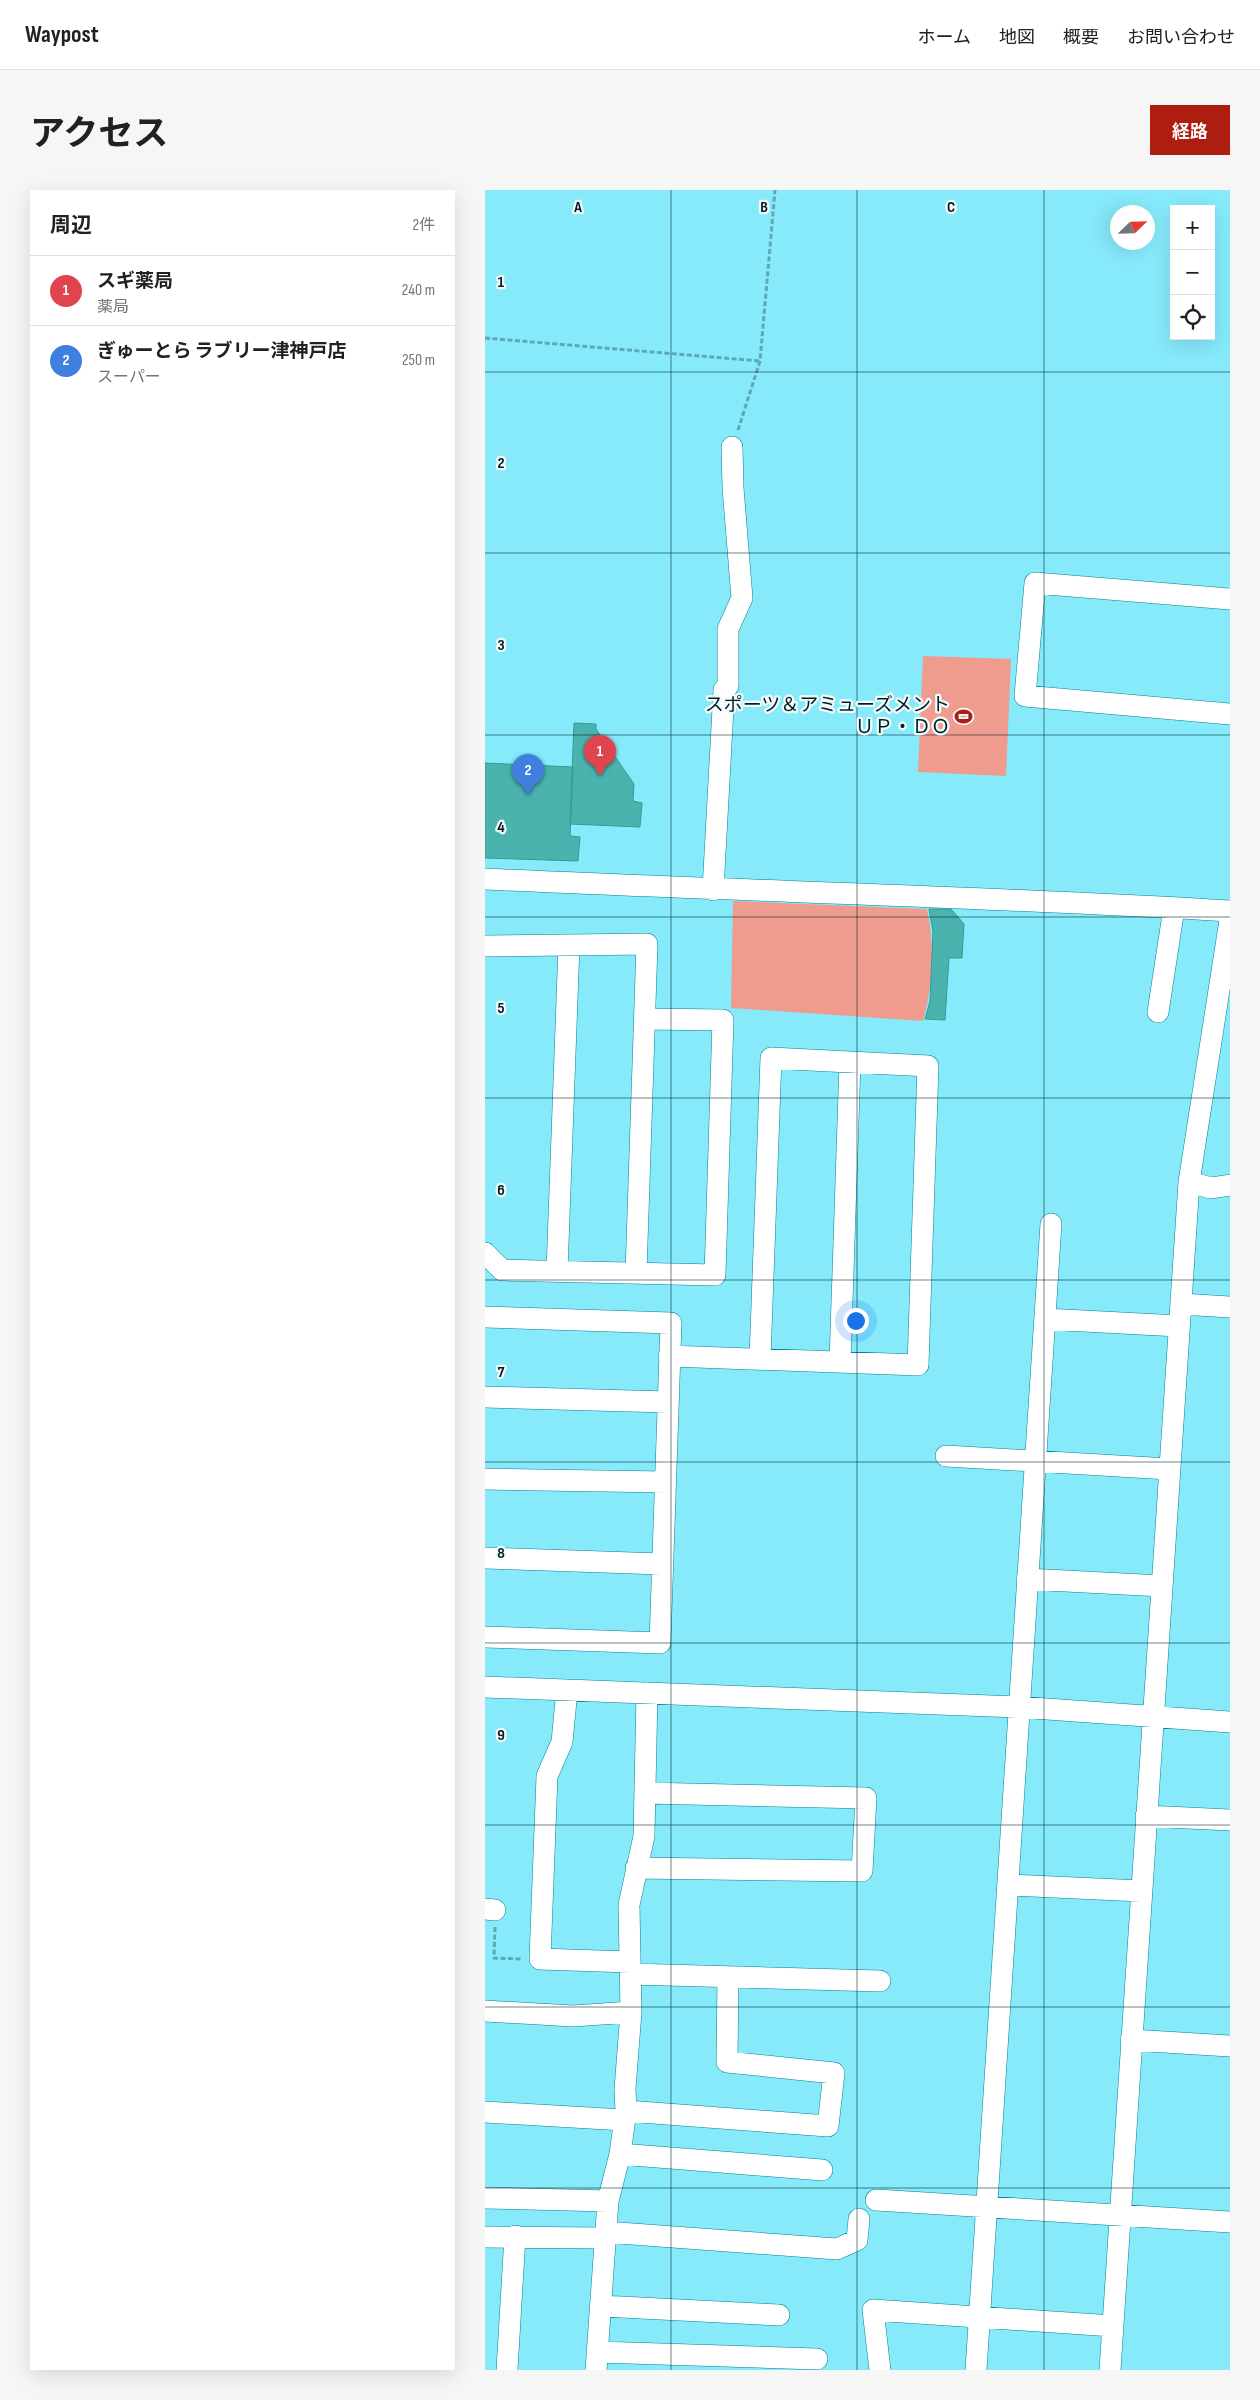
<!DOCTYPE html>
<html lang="ja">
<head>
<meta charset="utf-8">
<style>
	body { margin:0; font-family:"Sofia Sans Condensed","Noto Sans JP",sans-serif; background:#f6f6f6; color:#202124 }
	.controls { position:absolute; right:15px; top:15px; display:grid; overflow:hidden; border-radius:0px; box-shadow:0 5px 20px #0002 }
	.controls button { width:45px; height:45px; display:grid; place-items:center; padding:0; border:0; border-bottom:1px solid #e0e0e0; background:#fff; color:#202124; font:25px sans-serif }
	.compass { position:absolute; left:625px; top:15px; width:45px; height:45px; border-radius:50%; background:#fff; box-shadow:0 5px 20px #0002; rotate:67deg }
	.you { position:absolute; left:370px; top:1130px; width:18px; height:18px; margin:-12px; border:4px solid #fff; border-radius:50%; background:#1a73e8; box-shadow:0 0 0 8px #1a73e833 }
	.badge { display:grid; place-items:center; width:32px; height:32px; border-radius:50%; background:#ad1e11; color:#fff; font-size:16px; font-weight:700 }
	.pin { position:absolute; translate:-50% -41px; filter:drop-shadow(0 1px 2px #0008) }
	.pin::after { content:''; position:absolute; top:26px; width:18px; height:15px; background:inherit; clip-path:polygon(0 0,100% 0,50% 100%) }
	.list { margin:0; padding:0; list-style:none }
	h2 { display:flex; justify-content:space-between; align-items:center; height:65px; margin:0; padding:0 20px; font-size:21px }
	h2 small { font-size:16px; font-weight:400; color:#757577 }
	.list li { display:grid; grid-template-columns:32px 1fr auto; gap:15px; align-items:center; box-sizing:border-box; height:70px; padding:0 20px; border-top:1px solid #e0e0e0 }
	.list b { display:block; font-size:19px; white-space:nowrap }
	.list p { margin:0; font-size:16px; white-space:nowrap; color:#757577 }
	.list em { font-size:16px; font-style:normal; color:#757577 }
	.icon { flex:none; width:28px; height:28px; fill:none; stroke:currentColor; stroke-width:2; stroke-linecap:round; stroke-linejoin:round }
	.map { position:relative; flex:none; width:745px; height:2180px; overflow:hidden; border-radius:0px }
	header { display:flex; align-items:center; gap:30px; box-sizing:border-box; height:70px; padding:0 25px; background:#fff; border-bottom:1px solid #e0e0e0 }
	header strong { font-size:24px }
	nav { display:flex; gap:28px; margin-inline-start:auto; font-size:18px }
	.intro { display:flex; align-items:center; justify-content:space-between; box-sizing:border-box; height:120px; padding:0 30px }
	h1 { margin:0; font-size:35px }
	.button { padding:12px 22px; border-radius:0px; background:#ad1e11; color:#fff; font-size:18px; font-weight:700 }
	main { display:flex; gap:30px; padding:0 30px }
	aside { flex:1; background:#fff; border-radius:0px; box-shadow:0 5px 20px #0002 }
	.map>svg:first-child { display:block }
	.green { fill:#ef9c8e }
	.building { fill:#4bb3ad; stroke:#309d98 }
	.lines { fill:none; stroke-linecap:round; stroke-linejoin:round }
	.minor-casing { stroke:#028393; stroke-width:22 }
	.path { stroke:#5ba9b6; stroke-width:3; stroke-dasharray:5 2.5; stroke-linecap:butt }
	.minor { stroke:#fff; stroke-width:21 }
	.grid { fill:none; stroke:#001e23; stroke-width:1; stroke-opacity:0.55 }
	.labels { text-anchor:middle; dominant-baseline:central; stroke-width:4.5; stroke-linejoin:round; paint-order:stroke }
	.poi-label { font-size:19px; fill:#001e23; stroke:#f2fbfc; text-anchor:end }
	.grid-label { font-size:16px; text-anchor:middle; font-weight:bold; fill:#001e23; stroke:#f2fbfc; stroke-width:4.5; stroke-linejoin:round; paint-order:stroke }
</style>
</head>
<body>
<header>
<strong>Waypost</strong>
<nav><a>ホーム</a><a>地図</a><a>概要</a><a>お問い合わせ</a></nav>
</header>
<div class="intro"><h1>アクセス</h1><a class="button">経路</a></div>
<main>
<aside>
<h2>周辺<small>2件</small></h2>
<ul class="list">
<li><span class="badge" style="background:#e0444e">1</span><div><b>スギ薬局</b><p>薬局</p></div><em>240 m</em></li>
<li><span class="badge" style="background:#3f7fe0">2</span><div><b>ぎゅーとら ラブリー津神戸店</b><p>スーパー</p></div><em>250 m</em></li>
</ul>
</aside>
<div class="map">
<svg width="745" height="2180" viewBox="0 0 745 2180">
	<rect width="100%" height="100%" fill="#86eafb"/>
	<path class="green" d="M438,466L526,469L521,586L433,582Z
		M248,711L442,719C450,755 448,796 438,831L246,818Z"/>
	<path class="building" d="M89,533L111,534V539L149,594L148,611L157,613L155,637L85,634Z
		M0,573L88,577L85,646L95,647L93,671L0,668Z
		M444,719H466L479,734L477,768H464L460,830L440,829L445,811L448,741Z"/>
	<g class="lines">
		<defs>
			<path id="minor" d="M745,409L550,393L540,506L745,524
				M0,689C248,701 497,706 745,721
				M228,700L239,500L243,496V439L257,408L248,298L247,257
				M0,756L162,754L151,1083
				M673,822L689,718
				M704,992L726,998L745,995
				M0,1063L17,1080L230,1085L238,830L160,829
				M72,1081L84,755
				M696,1114L745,1117
				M0,1127L186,1133L175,1453L0,1447
				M560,1129L694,1136
				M184,1166C267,1169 350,1172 433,1175L443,876L286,868L275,1169
				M355,1172L365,872
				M0,1207L183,1212
				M461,1266L684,1279
				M0,1289L180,1292
				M0,1368L177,1374
				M542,1389L677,1396
				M0,1497L534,1517L745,1532
				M82,1500L77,1552L62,1586L55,1769L145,1772
				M661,1626L745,1630
				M151,1678L377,1681L381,1608L160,1603
				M523,1695L656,1701
				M0,1719L10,1720
				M146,1784L395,1791
				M0,1821L88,1826L146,1822
				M646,1850L745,1856
				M141,1921L343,1936L349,1883L242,1872L243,1787
				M0,1922L139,1930
				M135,1964L337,1980
				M0,2008L123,2011
				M391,2010L745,2032
				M120,2042L352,2059L372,2050L374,2029
				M0,2047L120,2048
				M116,2116L294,2125
				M112,2162L332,2169
				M22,2180L30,2046
				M111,2180L123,2011L135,1964L141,1921L140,1899L146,1822L144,1715L159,1646L162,1503
				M395,2180L388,2120L628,2136
				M491,2180L566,1034
				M625,2180L704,992L745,730"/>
		</defs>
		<use href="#minor" class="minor-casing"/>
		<path class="path" d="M0,148L275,171
			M253,240L275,171L290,0
			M10,1737L9,1768L37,1769"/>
		<use href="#minor" class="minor"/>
	</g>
	<path class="grid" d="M186,0V2180M372,0V2180M559,0V2180M0,182H745M0,363H745M0,545H745M0,727H745M0,908H745M0,1090H745M0,1272H745M0,1453H745M0,1635H745M0,1817H745M0,1998H745"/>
	<defs>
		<symbol id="stadium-bare" viewBox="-9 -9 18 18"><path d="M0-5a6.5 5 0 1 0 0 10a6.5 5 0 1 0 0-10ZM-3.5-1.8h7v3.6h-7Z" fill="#ad1e11" stroke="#f2fbfc" stroke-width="2.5" paint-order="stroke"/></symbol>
	</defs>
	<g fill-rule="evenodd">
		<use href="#stadium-bare" x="466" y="514" width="25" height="25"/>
	</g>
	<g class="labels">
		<g class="poi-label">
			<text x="465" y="515">スポーツ＆アミューズメント<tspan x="465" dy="22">ＵＰ・ＤＯ</tspan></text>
		</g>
	</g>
	<g class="grid-label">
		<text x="93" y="22">A</text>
		<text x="279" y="22">B</text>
		<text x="466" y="22">C</text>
		<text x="16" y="97">1</text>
		<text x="16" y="278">2</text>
		<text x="16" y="460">3</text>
		<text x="16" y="642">4</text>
		<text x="16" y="823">5</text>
		<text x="16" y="1005">6</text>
		<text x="16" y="1187">7</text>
		<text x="16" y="1368">8</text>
		<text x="16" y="1550">9</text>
	</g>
</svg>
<div class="controls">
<button>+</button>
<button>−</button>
<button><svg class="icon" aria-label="locate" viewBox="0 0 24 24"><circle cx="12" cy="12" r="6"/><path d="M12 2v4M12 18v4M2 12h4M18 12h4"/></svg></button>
</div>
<svg class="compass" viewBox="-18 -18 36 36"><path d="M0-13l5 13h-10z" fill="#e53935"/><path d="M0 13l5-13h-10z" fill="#757577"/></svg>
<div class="you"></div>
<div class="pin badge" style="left:115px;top:586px;background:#e0444e">1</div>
<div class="pin badge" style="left:43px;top:605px;background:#3f7fe0">2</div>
</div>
</main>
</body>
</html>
